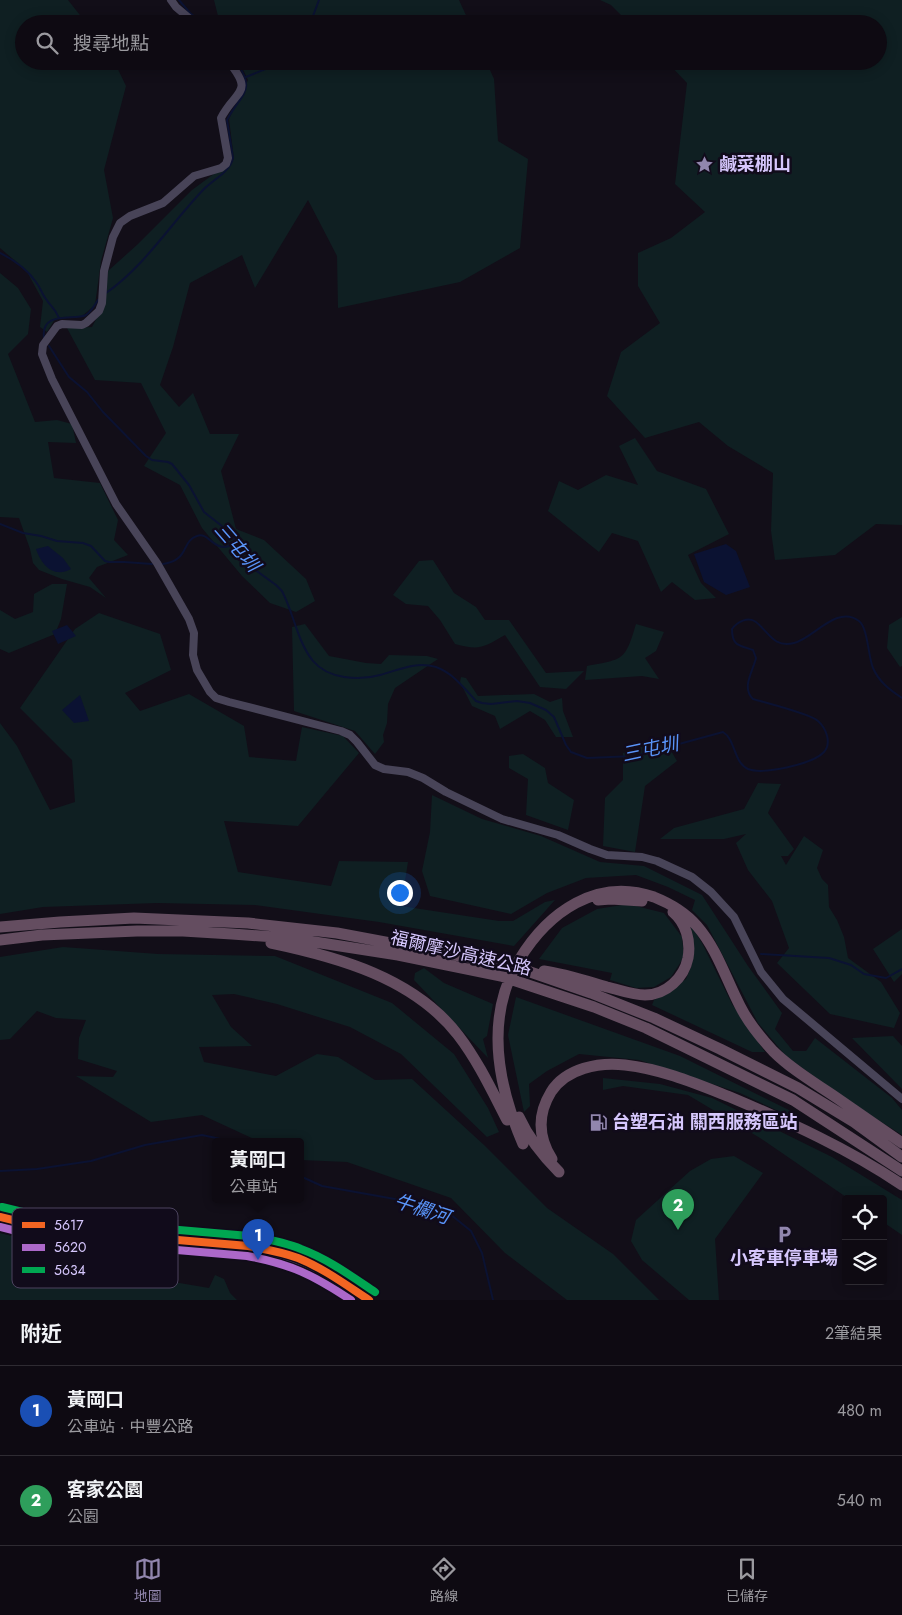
<!DOCTYPE html>
<html lang="zh-TW">
<head>
<meta charset="utf-8">
<style>
	body { margin:0; font-family:Jost,"Noto Sans TC",sans-serif; background:#1c1820; color:#f1f3f6 }
	.controls { position:absolute; right:15px; bottom:15px; display:grid; overflow:hidden; border-radius:5px; box-shadow:0 2px 12px #0003 }
	.controls button { width:45px; height:45px; display:grid; place-items:center; padding:0; border:0; border-bottom:1px solid #2e2b32; background:#0e0a12; color:#f1f3f6; font:25px sans-serif }
	.you { position:absolute; left:399px; top:892px; width:18px; height:18px; margin:-12px; border:4px solid #fff; border-radius:50%; background:#1a73e8; box-shadow:0 0 0 8px #1a73e833 }
	.badge { display:grid; place-items:center; width:32px; height:32px; border-radius:50%; background:#9186ad; color:#fff; font-size:16px; font-weight:700 }
	.pin { position:absolute; translate:-50% -41px; filter:drop-shadow(0 1px 2px #0008) }
	.pin::after { content:''; position:absolute; top:26px; width:18px; height:15px; background:inherit; clip-path:polygon(0 0,100% 0,50% 100%) }
	.popup { position:absolute; left:212px; top:1138px; width:92px; height:65px; box-sizing:border-box; display:grid; place-content:center; border-radius:5px; background:#0e0a12; filter:drop-shadow(0 1px 4px #0005); font-size:16px; white-space:nowrap; color:#9b9a9f }
	.popup b { font-size:19px; color:#f1f3f6 }
	.popup::after { content:''; position:absolute; left:50%; top:100%; margin-left:-10px; border:10px solid transparent; border-top-color:#0e0a12 }
	.list { margin:0; padding:0; list-style:none }
	h2 { display:flex; justify-content:space-between; align-items:center; height:65px; margin:0; padding:0 20px; font-size:21px }
	h2 small { font-size:16px; font-weight:400; color:#9b9a9f }
	.list li { display:grid; grid-template-columns:32px 1fr auto; gap:15px; align-items:center; box-sizing:border-box; height:90px; padding:0 20px; border-top:1px solid #2e2b32 }
	.list b { display:block; font-size:19px; white-space:nowrap }
	.list p { margin:0; font-size:16px; white-space:nowrap; color:#9b9a9f }
	.list em { font-size:16px; font-style:normal; color:#9b9a9f }
	.icon { flex:none; width:28px; height:28px; fill:none; stroke:currentColor; stroke-width:2; stroke-linecap:round; stroke-linejoin:round }
	.map { position:relative; flex:none; width:902px; height:1300px; overflow:hidden }
	.search { position:absolute; background:#0e0a12; box-shadow:0 2px 12px #0003; left:15px; right:15px; top:15px; height:55px; display:flex; align-items:center; gap:12px; box-sizing:border-box; padding:0 18px; border-radius:28px; color:#9b9a9f; font-size:19px }
	.sheet { height:245px; background:#0e0a12 }
	nav { display:flex; justify-content:space-around; align-items:center; box-sizing:border-box; height:70px; border-top:1px solid #2e2b32; background:#0e0a12; font-size:14px; color:#9b9a9f }
	nav a { display:grid; justify-items:center; gap:2px }
	nav .on { color:#9186ad }
	.map>svg:first-child { display:block }
	.green { fill:#0f1f22 }
	.water { fill:#0b1232 }
	.lines { fill:none; stroke-linecap:round; stroke-linejoin:round }
	.stream { stroke:#0b1232; stroke-width:2 }
	.minor { stroke:#484458; stroke-width:8 }
	.major { stroke:#5d4c6a; stroke-width:10 }
	.highway { stroke:#644d60; stroke-width:11 }
	.bus-1-casing { stroke:#110b1b; stroke-width:11 }
	.bus-2-casing { stroke:#110b1b; stroke-width:11 }
	.bus-3-casing { stroke:#110b1b; stroke-width:11 }
	.bus-1 { stroke:#f26522; stroke-width:8 }
	.bus-2 { stroke:#ac68c9; stroke-width:8 }
	.bus-3 { stroke:#00a651; stroke-width:8 }
	.labels { text-anchor:middle; dominant-baseline:central; stroke-width:5; stroke-linejoin:round; paint-order:stroke }
	.poi-label { font-size:18px; font-weight:bold; fill:#d6c7fd; stroke:#110b1b; text-anchor:start }
	.street-label { font-size:18px; fill:#d6c7fd; stroke:#110b1b }
	.water-label { font-size:19px; font-style:italic; fill:#5994f9; stroke:#110b1b }
	.key { fill:#110b1b; stroke:#4c435f; stroke-width:1 }
	.key-label { font-size:14px; fill:#d6c7fd }
</style>
</head>
<body>
<div class="map">
<svg width="902" height="1300" viewBox="0 0 902 1300">
	<rect width="100%" height="100%" fill="#120e18"/>
	<path class="green" d="M0,0H68L87,24H24V61H114L126,86L104,170L113,218L101,261L95,305L81,317L55,319L47,332L40,327L43,301L26,270L0,248Z
		M214,0H459L470,24H220Z
		M600,0H902V525L876,524L835,555L775,560L771,531L773,473L728,446L699,422L645,438L607,396L621,352L660,323L638,286V253L671,238L705,212L675,184L687,83L666,61H878V24H630L611,5Z
		M239,61H486L494,79L498,141L528,159L520,248L460,282L338,308L337,256L308,200L255,288L242,255L190,283L173,347L160,385L179,407L193,393L210,434H239L221,471L236,529L264,540L306,579L315,601L296,612L270,603L242,576L202,528L180,485L144,466L166,433L141,383L95,380L67,328L92,327L105,302L108,271L138,244L192,190L234,159L229,119L248,80Z
		M0,273L18,288L31,309L28,334L8,354L35,422L57,420L72,424L76,443L48,442L54,478L100,483L118,520L114,540L128,555L97,567L89,578L106,598L90,587L62,579L39,570L33,563L30,549L19,518L0,517Z
		M635,438L657,471L706,489L729,534L688,555L701,583L716,598L695,600L672,582L661,592L638,541L612,533L599,552L548,511L559,481L578,490L606,475L638,485L619,446Z
		M433,560L454,593L476,607L485,620H509L546,673L584,671L566,689L540,687L505,635C484,647 480,651 455,644L440,620L428,606L406,604L393,595L419,561Z
		M52,584H67L61,619L55,634L9,653L0,649V610L15,619L33,612L34,594Z
		M99,613L160,634L171,670L125,693L140,711L189,694L244,726L249,757L296,761L302,727L343,736L359,753L298,826L224,821L238,872L331,886L339,861L408,862L401,906L499,921H513L545,902L555,900L514,946L379,922L255,905L157,903L43,907L0,914V723L17,746L50,810L75,802L72,760L20,708L75,629Z
		M902,617V666L900,667L887,648L889,625Z
		M305,624L329,656L366,663L381,664L389,655L427,656L438,659L395,688L388,704L387,723L383,735L384,742L375,754L355,731L294,711L292,627Z
		M636,624L664,632L656,651L645,658L659,679L642,676L585,680L587,666C624,659 625,661 636,624Z
		M461,677L466,678L478,696L534,694L550,702L562,698L563,711L573,737H556L545,720L530,711L500,729L495,716L472,706L460,682Z
		M664,739L677,761L645,786L635,852L603,846L605,798L623,780V753Z
		M523,754L545,768L548,783L574,800L568,830L526,815L528,779L509,768V756Z
		M758,783L781,784L768,813L794,849L788,856H781L786,865L804,836L823,850L817,868L822,879L828,885L829,907L837,920L844,937L848,958L881,982L900,1013L894,1028L830,1014L777,963L789,948L772,901L748,870L736,843L746,834L724,839H660L674,828L744,809Z
		M432,795L482,819L541,836L600,862L644,866L702,895L748,966L782,1013L775,1029L793,1051H806L815,1038L892,1098L902,1110V1135L848,1101L786,1056L758,1023L707,925L692,910L695,900L668,887L636,875L586,878L547,893L511,914L430,896L422,871L430,832Z
		M628,904L664,913L682,937L684,957L671,977L654,987L636,988L610,980L612,973L539,959L562,928L597,909Z
		M691,925L702,943L732,1004L765,1052H752L652,1005L654,1000L686,979L692,964L689,928Z
		M902,929V974L894,982L873,949Z
		M63,947L158,954L275,956L392,1003L454,1054L488,1108L499,1132L487,1137L401,1054L350,1027L277,1004L234,994L212,995L231,1027L252,1046L199,1047L204,1062L276,1076L317,1054L338,1057L375,1080L412,1079L484,1145L547,1208L613,1254L659,1300H567L505,1253L451,1198L347,1162L301,1160L300,1141H258L202,1115L151,1122L76,1076L113,1077L117,1071L78,1059L79,1038L86,1020L56,1018L37,1011L10,1039L0,1040V957Z
		M424,968L444,983L493,1004L487,1036L483,1039L488,1058L414,980L415,973Z
		M516,997L680,1056L797,1114L793,1118L740,1093L639,1060L579,1054L547,1071L529,1084L530,1106L524,1112L508,1035Z
		M893,1036L902,1046V1089L852,1038Z
		M603,1078L660,1084L712,1098L832,1157L902,1200V1235L883,1222V1199H849L760,1138L688,1095L623,1086L603,1090Z
		M734,1156L763,1173L715,1239L719,1300H689L642,1260L631,1241L636,1220L690,1171L711,1159Z
		M0,1233L32,1241L147,1258L144,1277L209,1288L215,1275L224,1279L230,1293L237,1300H0Z"/>
	<path class="water" d="M726,544L736,551L750,587L726,595L704,582L694,554Z
		M48,546L63,558L71,569C53,579 41,564 36,549Z
		M67,625L76,636L58,644L52,631Z
		M80,695L89,721L74,723L62,710Z"/>
	<g class="lines">
		<path class="stream" d="M179,0L190,13L204,24
			M310,24L319,0
			M246,77L285,61
			M0,253C14,260 27,269 36,282C40,287 42,294 46,299C51,307 55,308 59,318
			M106,293C145,266 171,223 204,189C214,179 230,172 233,158L227,120C241,93 257,92 236,61
			M44,338C40,310 75,321 86,315C91,312 95,305 98,300
			M49,346L69,377L87,392L103,412L146,456L152,460L168,462L172,464L189,485L204,512L227,530L232,536L247,564L276,585L282,591C294,614 297,641 313,661C328,679 359,681 380,675C399,670 415,661 436,667C453,673 464,688 476,701L482,703L491,704L517,701L530,703L546,710L554,717L566,745L571,752L587,758L635,756L723,732C736,740 733,762 748,769C763,775 813,764 824,752C832,743 826,728 818,721C811,714 766,703 753,699C741,688 753,671 756,658L753,650C739,645 732,646 732,629C737,622 748,616 756,622C769,632 773,648 794,643C813,639 837,604 859,621C868,628 868,656 873,668C879,682 890,690 902,698
			M0,524L23,533L41,536L57,541L83,543L91,546L105,561L109,562H124L152,564
			M163,564C190,560 181,541 197,536C210,531 213,555 235,544
			M761,954L829,958L851,965L864,974L886,978L902,969
			M0,1171L37,1169L91,1161L145,1145L202,1135L230,1141
			M300,1176L322,1186L406,1201L450,1214L471,1231L482,1253L493,1300"/>
		<path class="minor" d="M171,0L176,7L196,24
			M228,61C255,94 236,89 221,118L228,158L226,164L221,168L194,176L163,203L130,216L120,223L113,237L104,271L102,303L99,311L86,323L82,325L62,324L57,326L43,345L42,354L52,379L116,504L157,563L189,619L194,633L193,655L197,670L210,692L216,698L229,702L341,731L350,735L357,742L375,765L384,769L408,772L423,778L446,792L502,819L558,835L590,849L607,855L642,857L657,861L692,877L711,892L734,917L761,972L783,999L902,1099"/>
		<path class="major" d="M0,1217L49,1229L248,1246C265,1249 282,1252 298,1258C323,1268 346,1285 369,1300
			M97,1240L150,1245
			M209,1250C243,1253 278,1254 309,1271"/>
		<path class="highway" d="M598,900L611,899L642,901
			M0,927L60,922L134,918L248,923L337,933L513,966L591,993L654,1018L720,1049L798,1088L854,1122L902,1157
			M0,940L42,935L137,931H183L232,934L289,938L398,955L501,976L594,1007L646,1028L793,1100L902,1171
			M271,943C338,957 414,978 458,1035C478,1061 492,1091 507,1120
			M544,971C565,974 586,981 607,987C620,990 632,995 645,995C666,995 684,978 688,958C691,941 686,923 673,912
			M519,1117C529,1139 542,1155 559,1172
			M523,1144C498,1086 484,1018 519,960C548,912 597,877 654,897C669,903 686,913 697,926C717,949 726,979 740,1006C748,1022 760,1037 773,1051C792,1070 815,1083 837,1098C859,1113 880,1128 902,1143
			M552,1159C538,1137 537,1115 551,1092C566,1068 599,1062 625,1065C662,1069 697,1084 730,1097C789,1122 849,1149 902,1185"/>
		<defs>
			<path id="bus-1" d="M0,1217L49,1229L248,1246C265,1249 282,1252 298,1258C323,1268 346,1285 369,1300"/>
			<path id="bus-2" d="M0,1227L48,1239L247,1256C291,1264 313,1275 351,1300"/>
			<path id="bus-3" d="M2,1207L51,1219L249,1236C266,1239 285,1242 301,1249C328,1259 351,1276 375,1292"/>
		</defs>
		<use href="#bus-1" class="bus-1-casing"/>
		<use href="#bus-2" class="bus-2-casing"/>
		<use href="#bus-3" class="bus-3-casing"/>
		<use href="#bus-1" class="bus-1"/>
		<use href="#bus-2" class="bus-2"/>
		<use href="#bus-3" class="bus-3"/>
	</g>
	<defs>
		<symbol id="sight-bare" viewBox="-9 -9 18 18"><path d="M0-6L1.8-2.2L6-1.7L2.9 1.2L3.7 5.4L0 3.3L-3.7 5.4L-2.9 1.2L-6-1.7L-1.8-2.2Z" fill="#9186ad" stroke="#110b1b" stroke-width="2.5" paint-order="stroke"/></symbol>
		<symbol id="fuel-bare" viewBox="-9 -9 18 18"><path d="M-5.5-6h7V0h2V4h1.3V-2.5L3-4.5l.8-.8L6-3V5H2.5V1h-1V6h-7ZM-4.2-4.7v3.2H.2V-4.7Z" fill="#9186ad" stroke="#110b1b" stroke-width="2.5" paint-order="stroke"/></symbol>
		<symbol id="parking-bare" viewBox="-9 -9 18 18"><path d="M-3.5-5.5H1a3.5 3.5 0 0 1 0 7H-1V5.5H-3.5ZM-1-3.4V-.6H.8a1.4 1.4 0 0 0 0-2.8Z" fill="#9186ad" stroke="#110b1b" stroke-width="2.5" paint-order="stroke"/></symbol>
	</defs>
	<g fill-rule="evenodd">
		<use href="#sight-bare" x="692" y="152" width="25" height="25"/>
		<use href="#fuel-bare" x="586" y="1110" width="25" height="25"/>
		<use href="#parking-bare" x="772" y="1222" width="25" height="25"/>
	</g>
	<g class="labels">
		<g class="poi-label">
			<text x="719" y="164">鹹菜棚山</text>
			<text x="612" y="1122">台塑石油 關西服務區站</text>
			<text x="784" y="1258" text-anchor="middle">小客車停車場</text>
		</g>
		<g class="street-label">
			<text transform="translate(461 953) rotate(13)">福爾摩沙高速公路</text>
		</g>
		<g class="water-label">
			<text transform="translate(237 547) rotate(49)">三屯圳</text>
			<text transform="translate(650 749) rotate(-12)">三屯圳</text>
			<text transform="translate(422 1209) rotate(18)">牛欄河</text>
		</g>
	</g>
	<rect x="12" y="1208" width="166" height="80" rx="8" class="key"/>
	<rect x="22" y="1222" width="23" height="6" fill="#f26522"/>
	<rect x="22" y="1244" width="23" height="7" fill="#ac68c9"/>
	<rect x="22" y="1267" width="23" height="6" fill="#00a651"/>
	<g class="key-label">
		<text x="54" y="1230">5617</text>
		<text x="54" y="1252">5620</text>
		<text x="54" y="1275">5634</text>
	</g>
</svg>
<div class="controls">
<button><svg class="icon" aria-label="locate" viewBox="0 0 24 24"><circle cx="12" cy="12" r="6"/><path d="M12 2v4M12 18v4M2 12h4M18 12h4"/></svg></button>
<button><svg class="icon" aria-label="layers" viewBox="0 0 24 24"><path d="M12 4l9 5-9 5-9-5zM3 14l9 5 9-5"/></svg></button>
</div>
<div class="you"></div>
<div class="pin badge" style="left:258px;top:1260px;background:#1a4fb4">1</div>
<div class="popup"><b>黃岡口</b>公車站</div>
<div class="pin badge" style="left:678px;top:1230px;background:#2e9e5b">2</div>
<div class="search"><svg class="icon" aria-label="search" viewBox="0 0 24 24"><circle cx="10" cy="10" r="6"/><path d="M15 15l6 6"/></svg>搜尋地點</div>
</div>
<section class="sheet">
<h2>附近<small>2筆結果</small></h2>
<ul class="list">
<li><span class="badge" style="background:#1a4fb4">1</span><div><b>黃岡口</b><p>公車站 · 中豐公路</p></div><em>480 m</em></li>
<li><span class="badge" style="background:#2e9e5b">2</span><div><b>客家公園</b><p>公園</p></div><em>540 m</em></li>
</ul>
</section>
<nav>
<a class="on"><svg class="icon" aria-label="map" viewBox="0 0 24 24"><path d="M3 6l6-2 6 2 6-2v14l-6 2-6-2-6 2zM9 4v14M15 6v14"/></svg>地圖</a>
<a><svg class="icon" aria-label="directions" viewBox="0 0 24 24"><path d="M12 3l9 9-9 9-9-9zM9 14v-3h6M13 9l2 2-2 2"/></svg>路線</a>
<a><svg class="icon" aria-label="saved" viewBox="0 0 24 24"><path d="M7 4h10v16l-5-4-5 4z"/></svg>已儲存</a>
</nav>
</body>
</html>
